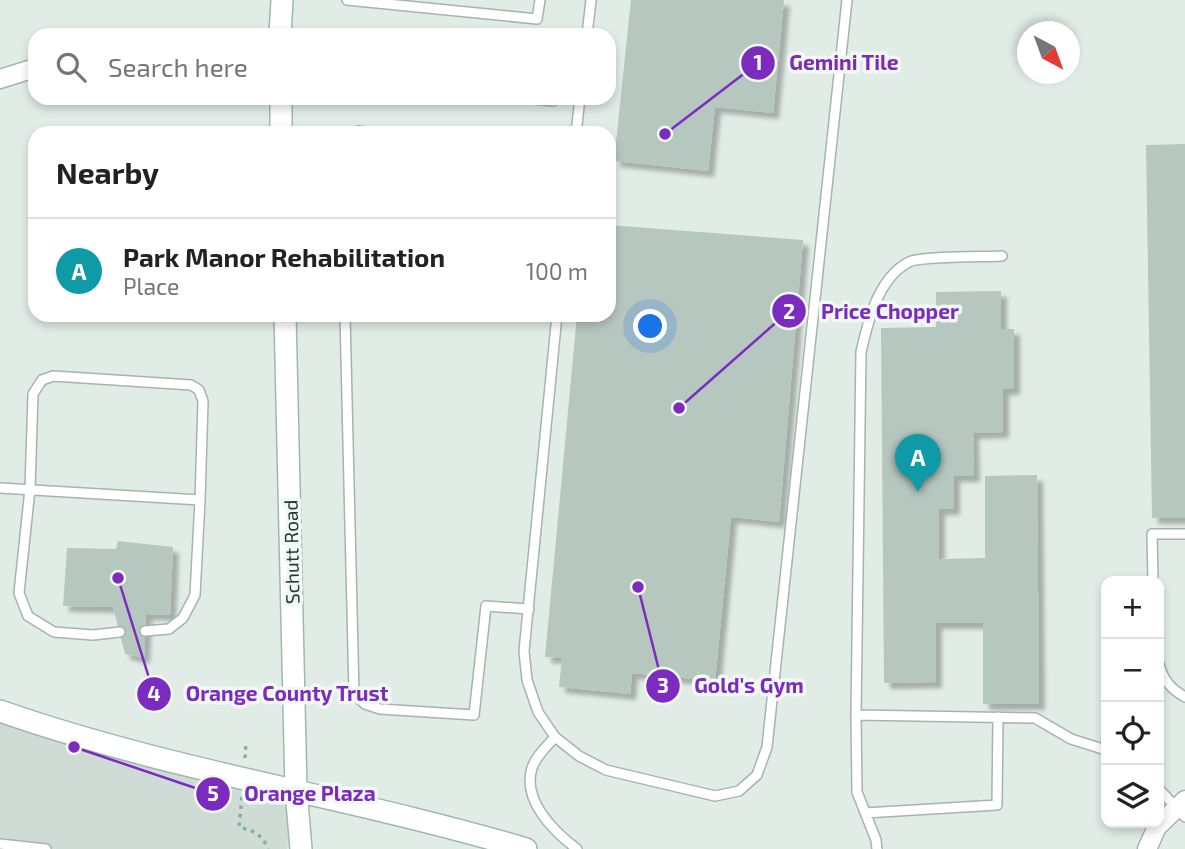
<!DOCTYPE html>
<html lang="en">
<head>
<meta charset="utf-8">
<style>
	body { margin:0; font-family:"Exo 2",sans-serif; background:#f2f2f2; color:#222 }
	.controls { position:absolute; right:21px; bottom:21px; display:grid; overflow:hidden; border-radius:14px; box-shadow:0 4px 10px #0003 }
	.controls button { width:63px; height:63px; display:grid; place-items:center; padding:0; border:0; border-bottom:2px solid #e0e0e0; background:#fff; color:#222; font:35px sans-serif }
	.compass { position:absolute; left:1017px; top:21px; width:63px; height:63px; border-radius:50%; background:#fff; box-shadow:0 4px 10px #0003; rotate:139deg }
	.you { position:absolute; left:651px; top:327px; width:24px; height:24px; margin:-18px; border:5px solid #fff; border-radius:50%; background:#1a73e8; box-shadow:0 0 0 10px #1a73e833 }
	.badge { display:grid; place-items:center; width:46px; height:46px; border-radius:50%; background:#804a3a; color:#fff; font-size:23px; font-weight:700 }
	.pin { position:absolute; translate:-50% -58px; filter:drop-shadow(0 2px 4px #0008) }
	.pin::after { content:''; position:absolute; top:37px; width:24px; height:21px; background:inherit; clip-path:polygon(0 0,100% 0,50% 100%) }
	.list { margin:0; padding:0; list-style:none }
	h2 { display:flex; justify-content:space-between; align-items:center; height:91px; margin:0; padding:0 28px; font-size:30px }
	h2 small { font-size:23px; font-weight:400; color:#767676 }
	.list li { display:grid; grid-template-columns:46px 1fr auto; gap:21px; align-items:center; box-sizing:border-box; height:105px; padding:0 28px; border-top:2px solid #e0e0e0 }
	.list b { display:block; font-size:26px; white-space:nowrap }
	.list p { margin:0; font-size:23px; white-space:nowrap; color:#767676 }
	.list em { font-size:23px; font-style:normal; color:#767676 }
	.icon { flex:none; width:38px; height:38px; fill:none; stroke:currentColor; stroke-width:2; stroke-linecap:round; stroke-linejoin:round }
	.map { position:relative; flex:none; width:1185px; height:849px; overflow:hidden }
	.search { position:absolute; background:#fff; box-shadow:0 4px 10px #0003; left:28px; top:28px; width:588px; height:77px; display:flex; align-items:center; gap:18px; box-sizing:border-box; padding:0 24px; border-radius:21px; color:#767676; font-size:26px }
	.panel { position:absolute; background:#fff; box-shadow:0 4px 10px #0003; left:28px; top:126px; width:588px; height:196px; border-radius:21px }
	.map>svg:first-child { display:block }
	.built { fill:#cfdcd6 }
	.building { fill:#b6c7c0; filter:url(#shadow) }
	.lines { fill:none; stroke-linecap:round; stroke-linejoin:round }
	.lane-casing { stroke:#a4b4ae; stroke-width:12 }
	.street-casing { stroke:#a4b4ae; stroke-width:21 }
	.secondary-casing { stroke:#9fb8af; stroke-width:24 }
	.path { stroke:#81b0a0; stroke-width:3.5; stroke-dasharray:3.5 5; stroke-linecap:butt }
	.lane { stroke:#fff; stroke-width:9 }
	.street { stroke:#fff; stroke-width:18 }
	.secondary { stroke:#fff; stroke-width:21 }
	.labels { text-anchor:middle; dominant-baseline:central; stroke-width:7; stroke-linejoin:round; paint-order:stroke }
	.street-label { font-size:19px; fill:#213d35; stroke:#f2f8f5 }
	.leader { fill:none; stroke:#7b2cbf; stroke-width:2.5 }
	.callout-dot { fill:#7b2cbf; stroke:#f2f8f5; stroke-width:2.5 }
	.mark-label { font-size:21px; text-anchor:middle; font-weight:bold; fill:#fff }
	.callout-label { font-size:21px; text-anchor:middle; font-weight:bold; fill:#7b2cbf; stroke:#f2f8f5; stroke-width:7; stroke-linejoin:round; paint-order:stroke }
</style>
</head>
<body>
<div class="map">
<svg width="1185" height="849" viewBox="0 0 1185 849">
	<defs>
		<filter id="shadow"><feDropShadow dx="6" dy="6" stdDeviation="2" flood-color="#0004"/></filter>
	</defs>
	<rect width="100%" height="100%" fill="#e1ece7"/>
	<path class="built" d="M0,704L296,790L287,849H0Z"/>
	<path class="building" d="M631,0H784L773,113L715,107L708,171L614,161Z
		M1185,144V518H1152L1146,145Z
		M609,225L803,240L779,522L731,517L715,681L632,673L630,694L559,687L562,658L545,657L577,315H609Z
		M1001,291V329H1014V389H1003V432L973,433L974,476H954V509H939V559L985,558V476L1037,475L1039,704H983V623H936V682L884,683L881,328L936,327V292Z
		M118,541L173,547L170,615L146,614L144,658L125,654L113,607L63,606L67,548L116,549Z"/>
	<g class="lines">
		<defs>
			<path id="lane" d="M347,0L537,19L540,0
				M587,35L591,0
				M526,98L553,101L556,98
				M355,133L358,131L375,133
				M576,133L580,98
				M1002,256C986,257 920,256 909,262C878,278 868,321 861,352L856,715L1035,718L1071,739L1106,750
				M345,315L354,694L365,704L380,709L474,715L486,606L529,609
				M557,315L524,651L527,680L538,712L555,737L579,756L606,770L715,796L739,791L757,775L767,747L847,0
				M0,488L200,500L203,401L199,390L191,385L53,376L42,380L33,394L30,489L19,593L28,616L54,632L93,635L120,632
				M1153,581L1152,534H1185
				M145,631L169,629L183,618L195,595L200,500
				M1159,664C1163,680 1171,689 1185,697
				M856,715L857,792L876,840L877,849
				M555,737C547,746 536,756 532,768C522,800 553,831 577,849
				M1159,789L1185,817
				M865,813L997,805L998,717
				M0,844L46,849"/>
			<path id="street" d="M0,79L35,68
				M1147,849L1157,827L1185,800"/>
			<path id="secondary" d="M280,35L282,0
				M281,98V133
				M285,315L296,790L301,849
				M0,711C171,771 352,797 526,849"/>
		</defs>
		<use href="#lane" class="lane-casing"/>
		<use href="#street" class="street-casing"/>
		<use href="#secondary" class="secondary-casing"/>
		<path class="path" d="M245,758L246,743
			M242,797L239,827C254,831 262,834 268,849"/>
		<use href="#lane" class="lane"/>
		<use href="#street" class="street"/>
		<use href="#secondary" class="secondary"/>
	</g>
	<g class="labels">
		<g class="street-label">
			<text transform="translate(291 552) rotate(-91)">Schutt Road</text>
		</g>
	</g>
	<path class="leader" d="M665 134L758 63M679 408L789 311M638 587L663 686M118 578L154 694M74 747L213 794"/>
	<g class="callout-dot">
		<circle cx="665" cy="134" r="7"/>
		<circle cx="679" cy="408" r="7"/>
		<circle cx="638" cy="587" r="7"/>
		<circle cx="118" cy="578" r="7"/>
		<circle cx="74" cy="747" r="7"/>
		<circle cx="758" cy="63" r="18"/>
		<circle cx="789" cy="311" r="18"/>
		<circle cx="663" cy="686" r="18"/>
		<circle cx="154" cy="694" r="18"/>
		<circle cx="213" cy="794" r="18"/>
	</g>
	<g class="mark-label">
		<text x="758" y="70">1</text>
		<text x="789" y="319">2</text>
		<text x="663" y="693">3</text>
		<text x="154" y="701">4</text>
		<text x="213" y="801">5</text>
	</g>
	<g class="callout-label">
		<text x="844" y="70">Gemini Tile</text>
		<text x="890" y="319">Price Chopper</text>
		<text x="749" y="693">Gold's Gym</text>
		<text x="287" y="701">Orange County Trust</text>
		<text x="310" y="801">Orange Plaza</text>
	</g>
</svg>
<div class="controls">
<button>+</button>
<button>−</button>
<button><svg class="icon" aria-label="locate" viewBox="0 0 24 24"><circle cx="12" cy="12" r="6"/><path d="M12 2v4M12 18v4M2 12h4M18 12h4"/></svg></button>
<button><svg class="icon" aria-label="layers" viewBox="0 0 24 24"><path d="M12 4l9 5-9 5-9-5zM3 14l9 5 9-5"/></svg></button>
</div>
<svg class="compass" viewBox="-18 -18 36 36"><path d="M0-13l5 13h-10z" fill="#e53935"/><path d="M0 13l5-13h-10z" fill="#767676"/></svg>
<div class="you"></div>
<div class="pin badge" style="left:918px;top:492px;background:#0f9aa8">A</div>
<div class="search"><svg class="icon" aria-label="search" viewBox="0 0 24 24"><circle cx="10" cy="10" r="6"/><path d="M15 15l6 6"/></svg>Search here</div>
<section class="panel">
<h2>Nearby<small></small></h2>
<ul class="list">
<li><span class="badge" style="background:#0f9aa8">A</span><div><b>Park Manor Rehabilitation</b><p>Place</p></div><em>100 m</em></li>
</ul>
</section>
</div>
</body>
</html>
